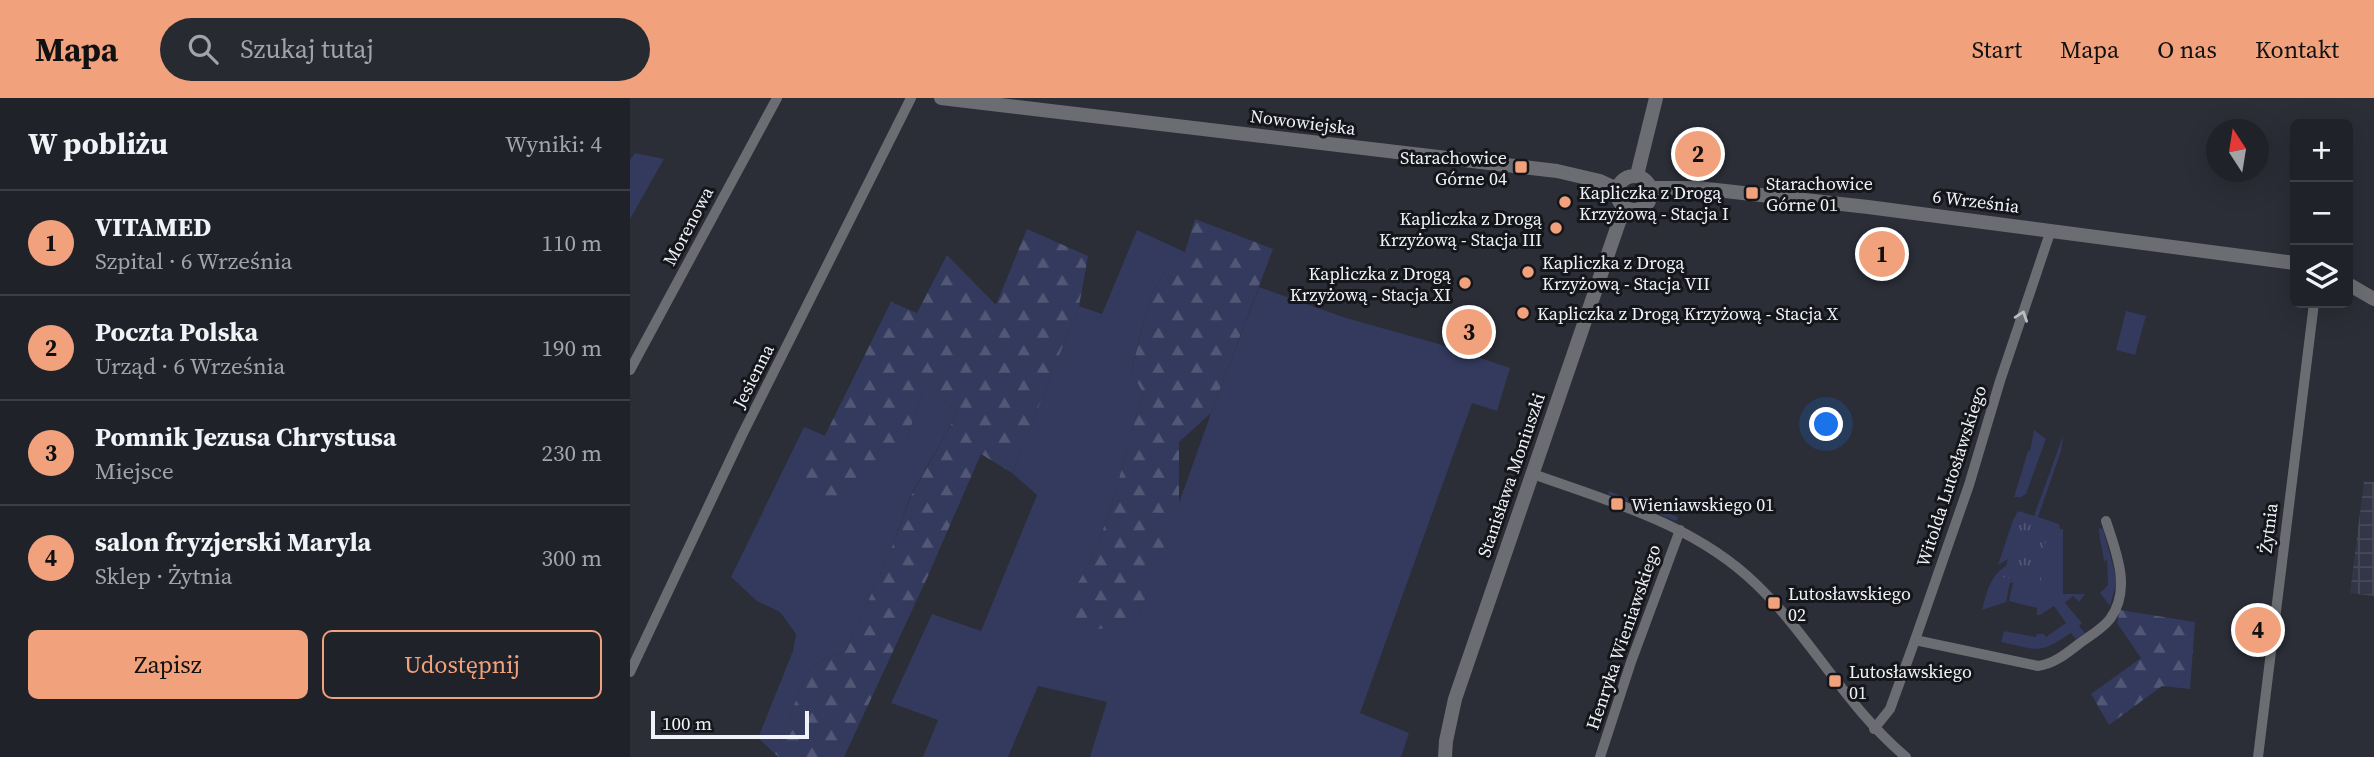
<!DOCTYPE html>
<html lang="pl">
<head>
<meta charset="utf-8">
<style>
	body { margin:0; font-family:"Source Serif 4",serif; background:#282a31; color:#f1f3f6 }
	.controls { position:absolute; right:21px; top:21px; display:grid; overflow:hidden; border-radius:10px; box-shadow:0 7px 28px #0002 }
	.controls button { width:63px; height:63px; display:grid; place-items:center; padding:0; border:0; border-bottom:2px solid #3d3f46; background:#202229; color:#f1f3f6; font:35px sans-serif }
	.compass { position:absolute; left:1576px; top:21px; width:63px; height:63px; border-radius:50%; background:#202229; box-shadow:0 7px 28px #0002; rotate:348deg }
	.scale { position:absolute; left:21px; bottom:18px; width:158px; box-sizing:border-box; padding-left:7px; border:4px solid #f0f2f9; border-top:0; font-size:19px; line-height:24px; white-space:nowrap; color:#f0f2f9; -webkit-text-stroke:5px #15161a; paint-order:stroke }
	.you { position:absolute; left:1197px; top:327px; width:24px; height:24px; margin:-18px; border:5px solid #fff; border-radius:50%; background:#1a73e8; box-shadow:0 0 0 10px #1a73e833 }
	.badge { display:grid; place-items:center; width:46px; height:46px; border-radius:50%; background:#f1a17c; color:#111; font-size:23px; font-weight:700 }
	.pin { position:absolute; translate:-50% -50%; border:4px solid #fff; box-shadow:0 2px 7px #0006 }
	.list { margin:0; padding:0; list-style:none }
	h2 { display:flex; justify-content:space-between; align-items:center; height:91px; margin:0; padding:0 28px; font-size:30px }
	h2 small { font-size:23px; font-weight:400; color:#a2a4a8 }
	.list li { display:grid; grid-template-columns:46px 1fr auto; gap:21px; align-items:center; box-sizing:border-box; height:105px; padding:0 28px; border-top:2px solid #3d3f46 }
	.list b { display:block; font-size:26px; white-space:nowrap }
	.list p { margin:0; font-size:23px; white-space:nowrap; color:#a2a4a8 }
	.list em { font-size:23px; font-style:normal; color:#a2a4a8 }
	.actions { display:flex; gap:14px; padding:21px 28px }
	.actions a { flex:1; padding:16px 0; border:2px solid #f1a17c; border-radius:10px; text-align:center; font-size:24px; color:#f1a17c }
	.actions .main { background:#f1a17c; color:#111 }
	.icon { flex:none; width:38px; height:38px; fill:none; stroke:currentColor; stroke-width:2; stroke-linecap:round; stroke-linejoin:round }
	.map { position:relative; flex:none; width:1744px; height:659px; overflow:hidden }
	header { display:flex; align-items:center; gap:42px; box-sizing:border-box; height:98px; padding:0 35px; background:#f1a17c; color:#111 }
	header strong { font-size:33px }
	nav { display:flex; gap:38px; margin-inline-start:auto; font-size:24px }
	.search { width:490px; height:63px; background:#282a31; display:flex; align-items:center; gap:18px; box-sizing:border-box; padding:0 24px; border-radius:38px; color:#a2a4a8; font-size:26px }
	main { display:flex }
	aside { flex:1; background:#202229 }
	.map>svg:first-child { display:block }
	.industrial { fill:url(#industrial-grid) }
	.grass { fill:#333a5d }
	.forest { fill:url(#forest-firs) }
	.park { fill:url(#park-tufts) }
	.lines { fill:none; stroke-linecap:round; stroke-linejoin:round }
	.minor { stroke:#6b6d72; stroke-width:10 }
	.tertiary { stroke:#6b6d72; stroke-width:14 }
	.oneway { stroke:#bbbdc3 }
	.poi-dot { fill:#f1a17c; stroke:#15161a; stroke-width:2.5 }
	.labels { text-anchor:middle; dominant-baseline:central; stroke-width:6; stroke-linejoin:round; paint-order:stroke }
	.street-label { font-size:18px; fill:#f0f2f9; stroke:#15161a }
	.poi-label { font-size:18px; fill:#f0f2f9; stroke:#15161a; text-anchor:start }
</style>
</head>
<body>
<header>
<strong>Mapa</strong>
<div class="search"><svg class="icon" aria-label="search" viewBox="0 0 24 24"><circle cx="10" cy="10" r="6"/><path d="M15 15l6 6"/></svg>Szukaj tutaj</div>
<nav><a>Start</a><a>Mapa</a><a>O nas</a><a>Kontakt</a></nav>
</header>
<main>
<aside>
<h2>W pobliżu<small>Wyniki: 4</small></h2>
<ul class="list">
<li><span class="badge">1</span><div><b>VITAMED</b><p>Szpital · 6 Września</p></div><em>110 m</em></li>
<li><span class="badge">2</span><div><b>Poczta Polska</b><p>Urząd · 6 Września</p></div><em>190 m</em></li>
<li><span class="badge">3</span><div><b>Pomnik Jezusa Chrystusa</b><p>Miejsce</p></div><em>230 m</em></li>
<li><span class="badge">4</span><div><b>salon fryzjerski Maryla</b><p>Sklep · Żytnia</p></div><em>300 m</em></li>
</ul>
<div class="actions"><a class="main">Zapisz</a><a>Udostępnij</a></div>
</aside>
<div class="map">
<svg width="1744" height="659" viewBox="0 0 1744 659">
	<defs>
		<pattern id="industrial-grid" width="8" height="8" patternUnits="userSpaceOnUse" patternTransform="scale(1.75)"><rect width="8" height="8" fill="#323646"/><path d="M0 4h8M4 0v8" fill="none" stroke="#464a58"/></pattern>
		<pattern id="forest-firs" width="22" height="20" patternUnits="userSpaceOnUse" patternTransform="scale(1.75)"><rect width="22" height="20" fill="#333a5d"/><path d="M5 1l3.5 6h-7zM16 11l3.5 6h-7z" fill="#515775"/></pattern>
		<pattern id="park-tufts" width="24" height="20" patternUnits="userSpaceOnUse" patternTransform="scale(1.75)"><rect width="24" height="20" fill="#333a5d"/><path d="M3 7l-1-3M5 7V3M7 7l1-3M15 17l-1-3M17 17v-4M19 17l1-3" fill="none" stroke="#515775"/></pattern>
	</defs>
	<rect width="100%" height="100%" fill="#2b2d37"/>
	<path class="industrial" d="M1734,383L1744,384V498L1720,495Z"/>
	<path class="grass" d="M5,55L34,61L0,121V62Z
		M507,132L555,154L540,166L522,195L501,272L513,295C491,363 481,439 439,499L509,518L581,315L629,189L716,220L809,246L880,270L867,313L842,305L730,615L779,635L771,659H460L477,604L408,588L378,659H293L308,622L261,605L302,516L351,533L407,397L382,375L449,208L472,216Z
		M1496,213L1516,218L1505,257L1486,252Z
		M295,290L328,314L281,397L260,454L216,553L198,558L177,574L145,656L128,640L163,553L166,536L150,514L127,503L101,479L174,329L196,338L169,390L277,339Z
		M1404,332L1416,341L1396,396L1391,399H1384L1398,353H1400Z
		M1433,338L1431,353L1408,419L1429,426L1430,431H1433V496H1455L1449,504L1443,498L1435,505L1452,525L1449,528L1455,535L1446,541L1441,535C1408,557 1409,552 1371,544L1374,533L1406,539L1407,536H1414L1416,539L1436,525L1424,508L1410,517H1407V510L1379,503L1383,484L1380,485L1376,504L1352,512C1357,493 1360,478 1377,467L1378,461L1368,467L1383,422L1388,413L1404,418Z
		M979,393L1048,419L1046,423L978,396Z
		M1469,430L1473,431L1487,482L1480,508L1470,495L1478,487L1477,461L1474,464C1473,451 1469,442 1469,430Z"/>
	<path class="forest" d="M565,121L643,151L581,315L549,344V408L509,518L491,530L462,531L444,522L439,499C481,439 491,363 513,295L501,273L522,195L540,166L555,154Z
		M397,131L458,158L449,208L382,375L351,356L297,480L214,659H149L145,656L177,574L198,558L216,553L260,454L281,398L328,314L295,290L277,339L212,411L169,390L261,204L287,215L317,157L366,207Z
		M1490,512L1565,524L1560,591L1532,588L1479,627L1461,596L1511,560L1487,525Z"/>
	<path class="park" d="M1391,414L1419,423L1411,471V484L1373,479Z"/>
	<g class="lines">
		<path class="minor" d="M0,272L147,0
			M903,376C981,404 1064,426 1126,486C1181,539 1216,609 1276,659
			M1285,542L1408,568C1424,566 1437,555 1450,545C1460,538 1472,531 1480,521C1502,491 1486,454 1476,423
			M0,574L112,337L281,0
			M1244,631L1260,611L1285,542L1339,387L1370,283L1421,132
			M970,659L1001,564L1050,432
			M1628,659L1684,205"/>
		<path class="tertiary" d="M311,0L927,73L970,83L987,91
			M1007,77L1026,0
			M987 95a17 17 0 1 1 34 0a17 17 0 1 1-34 0Z
			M1022,90H1068L1238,109L1665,165
			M1718,186L1744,201
			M815,659L816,643L825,601L989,124L996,110"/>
	</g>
	<defs><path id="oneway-chevron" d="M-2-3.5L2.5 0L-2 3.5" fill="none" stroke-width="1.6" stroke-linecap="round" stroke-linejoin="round" transform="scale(1.75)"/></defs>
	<use class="oneway" href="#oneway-chevron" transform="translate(1392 218) rotate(-71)"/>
	<g class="poi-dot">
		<rect x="884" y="62" width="14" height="14" rx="3.5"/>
		<rect x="1115" y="88" width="14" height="14" rx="3.5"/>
		<circle cx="935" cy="104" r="7"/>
		<circle cx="926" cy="130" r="7"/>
		<circle cx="898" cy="174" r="7"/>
		<circle cx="835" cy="185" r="7"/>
		<circle cx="893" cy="215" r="7"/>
		<rect x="980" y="399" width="14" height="14" rx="3.5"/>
		<rect x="1137" y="498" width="14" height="14" rx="3.5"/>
		<rect x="1198" y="576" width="14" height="14" rx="3.5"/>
	</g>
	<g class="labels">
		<g class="street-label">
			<text transform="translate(673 24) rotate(7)">Nowowiejska</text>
			<text transform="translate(1346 103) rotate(7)">6 Września</text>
			<text transform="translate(58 128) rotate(-62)">Morenowa</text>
			<text transform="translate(123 278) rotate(-63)">Jesienna</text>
			<text transform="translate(881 377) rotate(-71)">Stanisława Moniuszki</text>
			<text transform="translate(1321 378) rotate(-72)">Witolda Lutosławskiego</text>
			<text transform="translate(1638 430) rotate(-83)">Żytnia</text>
			<text transform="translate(993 539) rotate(-71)">Henryka Wieniawskiego</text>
		</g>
		<g class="poi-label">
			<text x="877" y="59" text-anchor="end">Starachowice<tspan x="877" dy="21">Górne 04</tspan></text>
			<text x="1136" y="85">Starachowice<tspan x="1136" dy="21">Górne 01</tspan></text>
			<text x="949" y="94">Kapliczka z Drogą<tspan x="949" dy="21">Krzyżową - Stacja I</tspan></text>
			<text x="912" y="120" text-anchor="end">Kapliczka z Drogą<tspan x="912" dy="21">Krzyżową - Stacja III</tspan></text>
			<text x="912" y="164">Kapliczka z Drogą<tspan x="912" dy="21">Krzyżową - Stacja VII</tspan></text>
			<text x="821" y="175" text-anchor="end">Kapliczka z Drogą<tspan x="821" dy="21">Krzyżową - Stacja XI</tspan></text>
			<text x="907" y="215">Kapliczka z Drogą Krzyżową - Stacja X</text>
			<text x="1001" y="406">Wieniawskiego 01</text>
			<text x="1158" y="495">Lutosławskiego<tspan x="1158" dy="21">02</tspan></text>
			<text x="1219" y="573">Lutosławskiego<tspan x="1219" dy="21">01</tspan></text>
		</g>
	</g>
</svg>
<div class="controls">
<button>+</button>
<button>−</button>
<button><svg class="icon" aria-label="layers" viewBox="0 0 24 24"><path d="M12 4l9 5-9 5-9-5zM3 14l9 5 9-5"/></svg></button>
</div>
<svg class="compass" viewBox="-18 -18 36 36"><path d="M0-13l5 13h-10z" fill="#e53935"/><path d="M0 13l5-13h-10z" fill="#a2a4a8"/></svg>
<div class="scale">100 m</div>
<div class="you"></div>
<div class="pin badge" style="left:1252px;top:156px">1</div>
<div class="pin badge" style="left:1068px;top:56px">2</div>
<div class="pin badge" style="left:839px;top:234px">3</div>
<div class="pin badge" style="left:1628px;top:532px">4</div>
</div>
</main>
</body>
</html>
